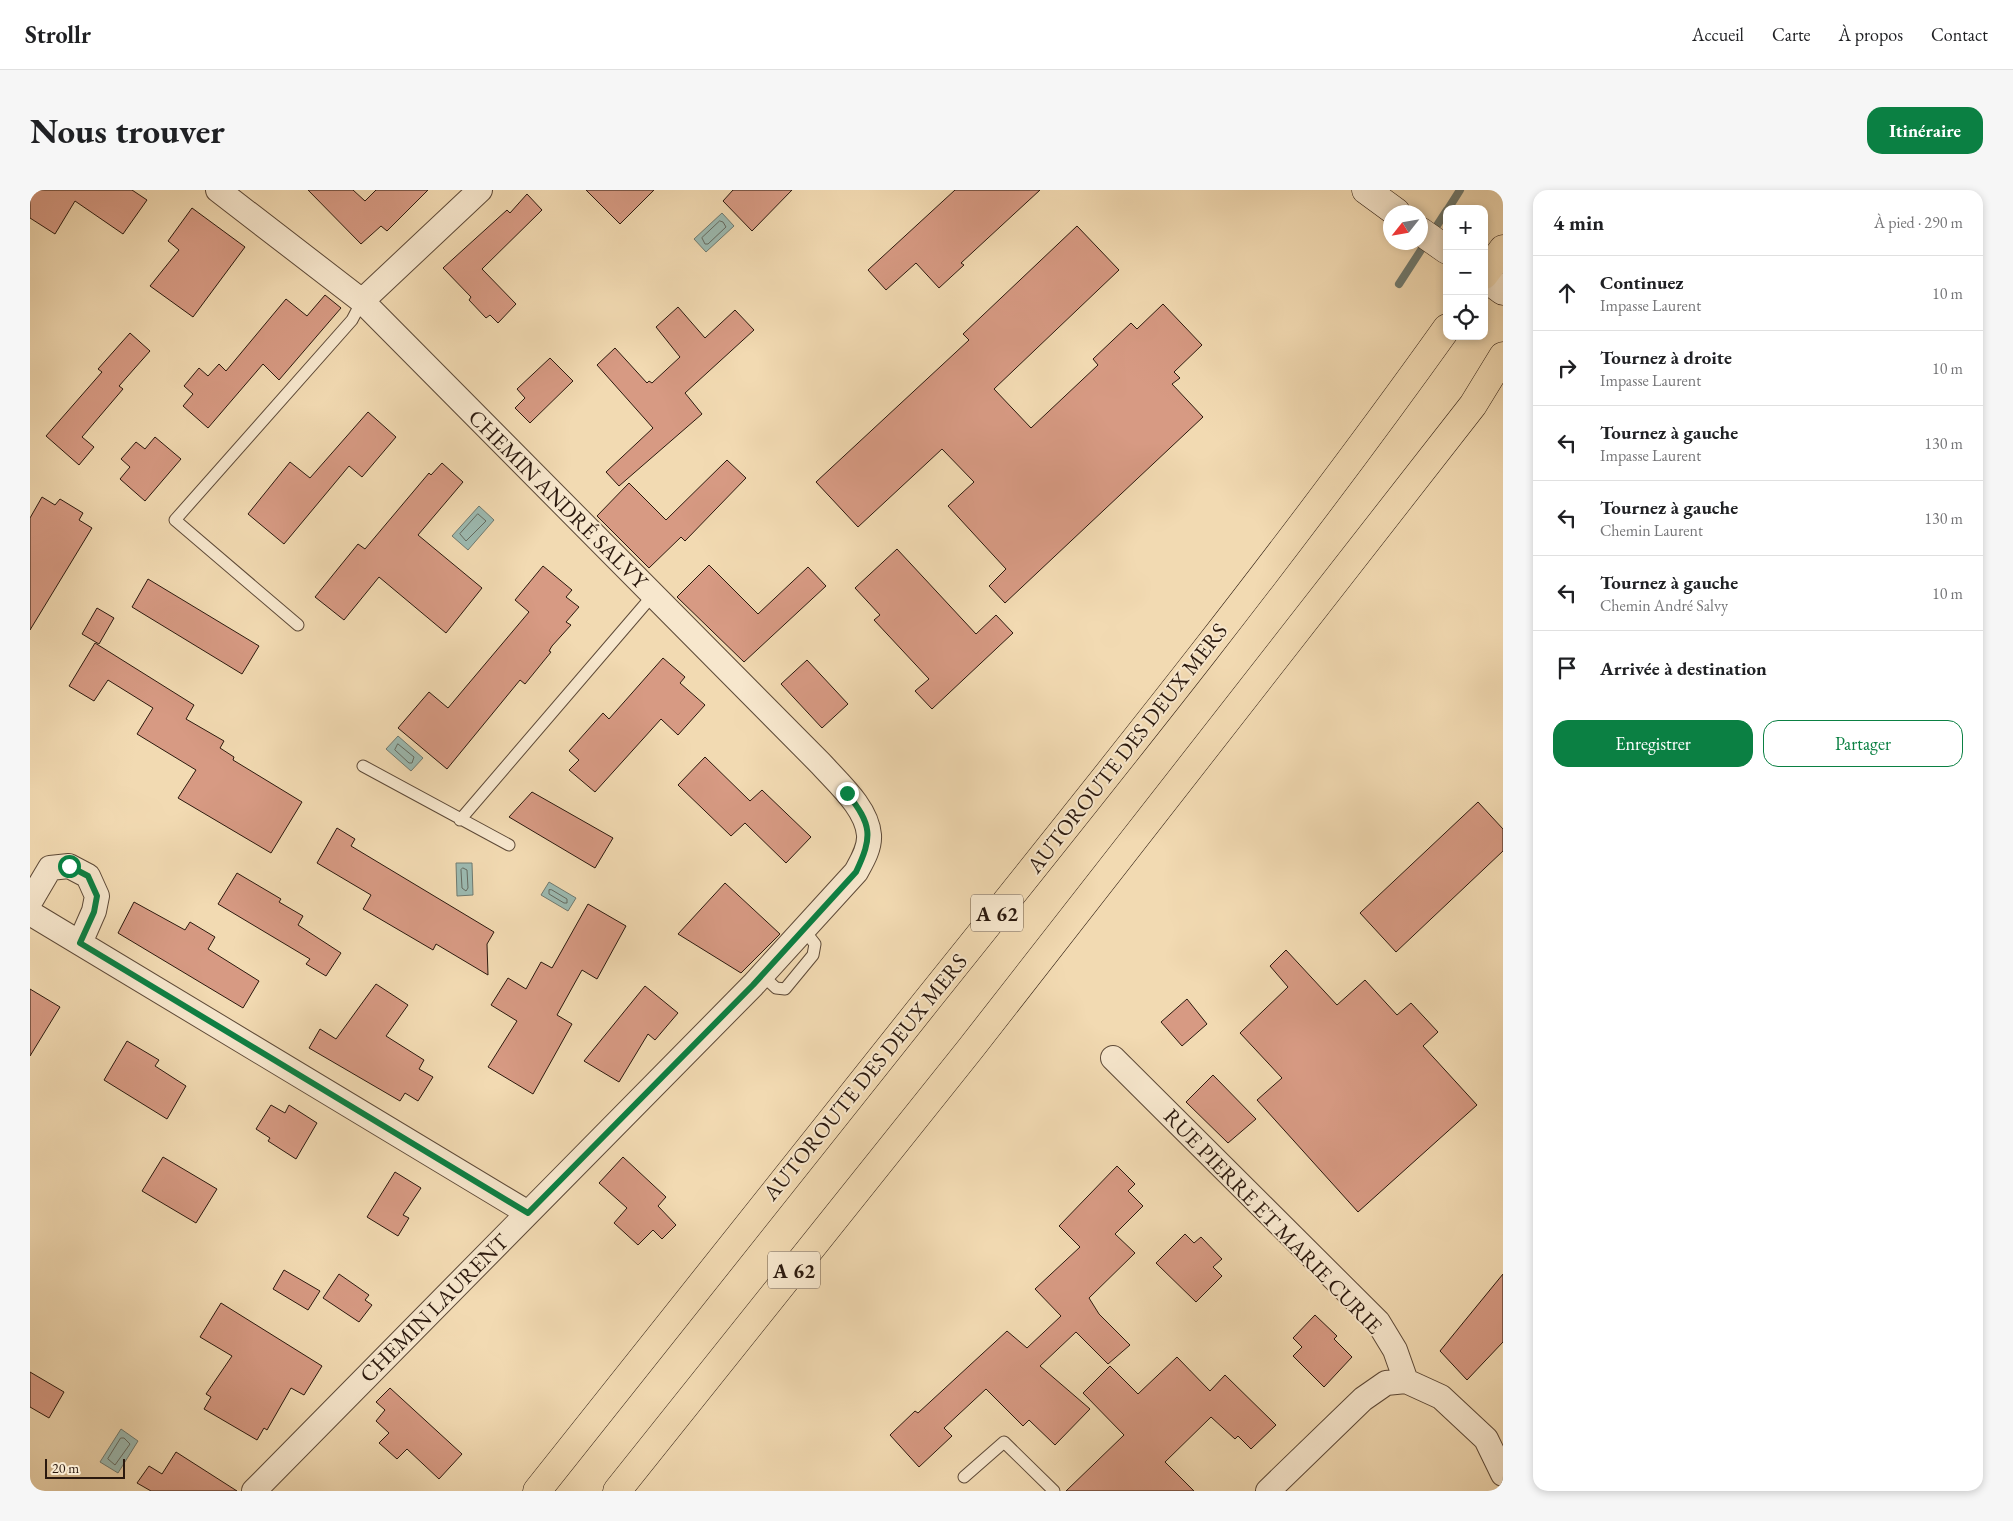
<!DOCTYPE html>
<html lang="fr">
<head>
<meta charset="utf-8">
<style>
	body { margin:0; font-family:"EB Garamond",serif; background:#f6f6f6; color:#202124 }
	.controls { position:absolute; right:15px; top:15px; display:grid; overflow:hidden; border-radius:10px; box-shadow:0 2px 8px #0003 }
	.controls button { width:45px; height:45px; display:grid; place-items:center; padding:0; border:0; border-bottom:1px solid #e0e0e0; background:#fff; color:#202124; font:25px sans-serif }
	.compass { position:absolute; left:1353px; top:15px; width:45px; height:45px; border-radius:50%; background:#fff; box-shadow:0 2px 8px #0003; rotate:239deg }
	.scale { position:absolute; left:15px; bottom:12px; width:80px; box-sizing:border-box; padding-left:5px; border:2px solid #2b190e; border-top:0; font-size:14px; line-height:18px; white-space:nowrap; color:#2b190e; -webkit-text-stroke:4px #f7e7cd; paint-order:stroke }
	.stop { position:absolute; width:15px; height:15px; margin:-11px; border:4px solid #0b8043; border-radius:50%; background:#fff }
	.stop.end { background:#0b8043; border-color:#fff; box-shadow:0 1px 5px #0008 }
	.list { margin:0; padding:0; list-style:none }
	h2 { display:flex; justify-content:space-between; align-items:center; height:65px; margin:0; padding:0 20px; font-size:21px }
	h2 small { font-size:16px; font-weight:400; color:#757577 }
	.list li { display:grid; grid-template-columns:32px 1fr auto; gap:15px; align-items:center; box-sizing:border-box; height:75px; padding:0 20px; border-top:1px solid #e0e0e0 }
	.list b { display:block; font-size:19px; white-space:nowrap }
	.list p { margin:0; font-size:16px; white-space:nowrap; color:#757577 }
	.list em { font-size:16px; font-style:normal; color:#757577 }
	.actions { display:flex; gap:10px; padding:15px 20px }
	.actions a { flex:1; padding:11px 0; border:1px solid #0b8043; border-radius:15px; text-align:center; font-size:18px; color:#0b8043 }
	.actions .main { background:#0b8043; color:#fff }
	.icon { flex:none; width:28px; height:28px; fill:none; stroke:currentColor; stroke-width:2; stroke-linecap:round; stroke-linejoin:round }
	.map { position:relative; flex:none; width:1473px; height:1301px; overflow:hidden; border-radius:15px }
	header { display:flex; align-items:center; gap:30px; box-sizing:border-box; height:70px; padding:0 25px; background:#fff; border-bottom:1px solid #e0e0e0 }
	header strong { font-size:24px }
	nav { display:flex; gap:28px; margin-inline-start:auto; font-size:18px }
	.intro { display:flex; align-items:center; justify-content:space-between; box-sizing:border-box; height:120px; padding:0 30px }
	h1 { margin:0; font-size:35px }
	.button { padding:12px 22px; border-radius:15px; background:#0b8043; color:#fff; font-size:18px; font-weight:700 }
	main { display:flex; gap:30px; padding:0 30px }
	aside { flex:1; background:#fff; border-radius:15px; box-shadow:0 2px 8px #0003 }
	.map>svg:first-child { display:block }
	.water { fill:#9cbab1; stroke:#6f7a70 }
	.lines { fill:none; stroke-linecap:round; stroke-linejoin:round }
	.shore { stroke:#646a60; stroke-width:1 }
	.stream { stroke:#6f7a70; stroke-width:8 }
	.building { fill:#d79a83; stroke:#2b190e }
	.lane-casing { stroke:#5d4937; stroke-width:13 }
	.street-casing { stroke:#5d4937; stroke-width:26 }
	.secondary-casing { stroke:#2b190e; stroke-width:29 }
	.highway-casing { stroke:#2b190e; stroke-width:29 }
	.lane { stroke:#f7e7cd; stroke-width:11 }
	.street { stroke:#f7e7cd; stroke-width:24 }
	.secondary { stroke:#f7e7cd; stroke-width:28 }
	.highway { stroke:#f2dab2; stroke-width:28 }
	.route { stroke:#0b8043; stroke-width:6 }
	.labels { text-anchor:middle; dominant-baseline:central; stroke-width:4; stroke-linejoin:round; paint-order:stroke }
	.shield { fill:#f7e7cd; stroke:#685747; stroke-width:1 }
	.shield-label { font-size:21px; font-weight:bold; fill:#2b190e }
	.street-label { font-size:22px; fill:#2b190e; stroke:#f7e7cd }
</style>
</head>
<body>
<header>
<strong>Strollr</strong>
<nav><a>Accueil</a><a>Carte</a><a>À propos</a><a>Contact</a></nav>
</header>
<div class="intro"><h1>Nous trouver</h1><a class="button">Itinéraire</a></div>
<main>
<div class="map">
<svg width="1473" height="1301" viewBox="0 0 1473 1301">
	<rect width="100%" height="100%" fill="#f2dab2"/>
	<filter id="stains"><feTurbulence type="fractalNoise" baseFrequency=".004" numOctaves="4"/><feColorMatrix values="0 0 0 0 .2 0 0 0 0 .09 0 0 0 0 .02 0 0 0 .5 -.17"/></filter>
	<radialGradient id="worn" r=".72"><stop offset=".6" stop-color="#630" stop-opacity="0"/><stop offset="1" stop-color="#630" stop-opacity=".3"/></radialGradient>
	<path class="water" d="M692,23L704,36L676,62L664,49Z
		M449,316L464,330L438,360L422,346Z
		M368,546L393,568L381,581L356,559Z
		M426,673H442L443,705L427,706Z
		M519,692L546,708L538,721L511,705Z
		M91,1239L108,1251L88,1283L70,1272Z"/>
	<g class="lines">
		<path class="shore" d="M690,31L693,32L696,37L678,54H675L672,48Z
			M448,324L456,331L436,351L430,344Z
			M368,554L384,567L382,573H379L365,560Z
			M433,678L437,680L438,698L436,701L432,698L431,680Z
			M522,700L537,709V713H534L519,704V700Z
			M91,1248H94L100,1254L85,1275L78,1269Z"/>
		<path class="stream" d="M1418,19L1430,0
			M1369,94L1417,20"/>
	</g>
	<path class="building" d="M0,0H102L117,10L93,44L45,11L25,44L0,28Z
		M278,0H323L335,11L346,0H398L357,41L351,36L331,54Z
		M556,0H624L590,34Z
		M703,0H762L722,41L693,11Z
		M925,0H1010L931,73L934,75L909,98L886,73L856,100L838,80Z
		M497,4L512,20L452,79L486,114L468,133L460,125L456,128L439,110L441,107L413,78L477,20L480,23Z
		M162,18L215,57L163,127L120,96L149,60L138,51Z
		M1047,36L1089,80L964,199L1001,238L1068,175L1063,169L1101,133L1107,139L1133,114L1172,155L1144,182L1150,188L1142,194L1173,227L975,413L959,396L976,379L918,316L944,292L912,259L828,337L786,292L939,150L933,144Z
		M295,105L311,118L249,190L233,174L178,238L153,216L163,204L154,196L169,178L178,186L189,174L196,181L256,109L277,126Z
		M648,117L675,148L705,120L724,140L655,203L672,224L589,296L576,282L623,238L567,175L585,158L617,193L619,191L622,193L650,167L626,137Z
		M100,143L120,161L89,196L93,199L52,247L64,257L49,275L16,246L72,182L68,179Z
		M520,168L543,191L500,233L485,218L495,208L487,199Z
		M338,222L366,247L332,287L319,276L254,354L218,324L260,272L280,288Z
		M125,247L151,269L115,311L90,289L100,277L91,269L106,252L115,259Z
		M697,270L716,288L655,351L651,347L619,378L567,326L599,293L636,330Z
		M412,273L433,292L388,345L452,398L416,443L349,387L314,430L285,407L328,354L335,359L399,283L401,285Z
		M12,307L25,315L30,309L53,323L49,330L62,338L0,440V328Z
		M867,359L946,444L966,425L983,443L902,519L885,501L899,489L844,430L850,425L825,398Z
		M679,375L728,424L778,377L796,396L714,472L647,407Z
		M513,376L542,400L536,407L549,417L536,432L541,435L522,456L519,461L521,462L495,494L490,490L417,579L368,538L399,502L418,518L499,422L485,410Z
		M118,389L229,456L212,484L102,417Z
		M67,418L84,428L69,454L52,444Z
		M65,453L164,515L156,529L194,551L190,558L204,567L203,570L272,612L241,663L148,608L166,580L107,544L123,518L78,490L64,511L39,496Z
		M633,468L655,487L650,493L675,515L648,545L631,529L565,602L539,580L549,570L539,561L573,523L579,529Z
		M777,470L818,514L792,538L751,494Z
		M675,567L720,611L732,600L781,647L756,673L715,633L701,646L648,595Z
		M502,602L583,648L565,678L479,627Z
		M1448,612L1473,639V661L1366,762L1330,723Z
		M307,638L325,649L321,656L464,742L457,754L458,785L406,754L403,760L333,719L341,705L287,673Z
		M207,683L251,709L249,712L273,726L268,735L311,763L296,786L276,774L280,769L188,714Z
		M695,693L750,744L711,783L648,744Z
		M104,712L155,740L160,732L185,747L178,759L229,791L213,818L88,743Z
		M558,714L596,736L567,789L552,780L527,825L542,834L503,904L458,877L487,831L461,815L478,788L496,799L511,772L522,778Z
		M1256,760L1307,815L1335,790L1367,825L1381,813L1408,842L1393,856L1447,915L1328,1022L1227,910L1252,888L1210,843L1258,797L1240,776Z
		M346,794L378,815L356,846L394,870L389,879L403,887L388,911L375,903L370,911L279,858L290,839L306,849Z
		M615,796L648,823L625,850L618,844L589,892L554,871Z
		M0,799L30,817L0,866Z
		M1157,809L1177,834L1152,856L1131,832Z
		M97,851L129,870L125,876L156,896L137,929L74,890Z
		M1183,885L1226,929L1198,953L1156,912Z
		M241,915L255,923L259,915L287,933L266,969L238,951L240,948L226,939Z
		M133,967L187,999L166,1033L112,1001Z
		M593,967L636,1007L628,1016L646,1035L632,1049L623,1040L608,1055L584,1033L597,1018L569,993Z
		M1087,976L1105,994L1098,1001L1113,1016L1085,1044L1105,1063L1059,1108L1069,1124L1100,1155L1078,1174L1046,1142L1010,1176L1060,1219L1025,1255L999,1230L993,1236L956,1199L914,1238L922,1246L889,1277L860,1245L885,1221L888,1223L977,1141L997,1158L1031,1126L1005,1099L1050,1057L1029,1036Z
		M365,982L391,998L373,1025L379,1028L368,1046L337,1027Z
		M1155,1044L1164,1053L1171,1047L1192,1069L1183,1077L1192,1086L1166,1112L1126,1073Z
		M254,1080L290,1101L278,1120L243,1099Z
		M309,1084L339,1105L335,1110L342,1115L329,1132L293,1108Z
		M1473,1084V1152L1437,1190L1410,1161Z
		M191,1113L292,1176L274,1205L261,1198L237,1240L234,1238L227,1250L174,1219L181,1207L176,1204L202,1166L170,1147Z
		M1285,1125L1307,1146L1304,1149L1322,1167L1294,1197L1263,1166L1272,1157L1263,1148Z
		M1147,1167L1180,1201L1195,1185L1246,1235L1221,1259L1208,1246L1205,1249L1181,1227L1135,1272L1164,1301H1036L1094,1245L1053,1203L1080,1176L1108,1204Z
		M0,1182L34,1202L19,1228L0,1217Z
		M360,1198L432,1264L409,1289L377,1259L367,1269L349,1253L359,1243L346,1231L355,1220L346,1212Z
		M146,1262L207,1301H121L107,1293L119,1276L132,1284Z"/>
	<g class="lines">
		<defs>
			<path id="lane" d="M268,435L145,330L322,130L332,111
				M333,576L479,655
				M430,630L623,405
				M732,785L746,798L755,799L783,765L785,754L774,740
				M934,1287L974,1252L1024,1301"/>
			<path id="street" d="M188,0L332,111L791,574C808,593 837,618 839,645C840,658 832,671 826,682L723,795L224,1301
				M332,111L450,0
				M0,712L20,678L39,676L58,686L67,706L64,721L50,753
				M0,723L498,1023
				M1083,868L1348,1132L1365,1160L1376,1191L1411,1207L1456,1249L1473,1284
				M1238,1301L1333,1209L1356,1193L1376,1191"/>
			<path id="secondary" d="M1336,0L1366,22
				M1390,41L1417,60
				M1454,87L1473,101"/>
			<path id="highway" d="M1454,85L1473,59
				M507,1301C636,1138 765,975 895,813C1073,591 1252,369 1417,138
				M587,1301L941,858L1443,215L1473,166"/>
		</defs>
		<use href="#lane" class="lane-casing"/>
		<use href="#street" class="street-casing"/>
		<use href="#secondary" class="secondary-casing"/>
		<use href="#highway" class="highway-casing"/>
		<use href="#lane" class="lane"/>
		<use href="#street" class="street"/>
		<use href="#secondary" class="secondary"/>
		<use href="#highway" class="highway"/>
	</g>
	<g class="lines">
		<path class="route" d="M39,676L58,686L67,706L64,722L50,753L498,1023L723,795L826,682C843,646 842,635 817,603"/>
	</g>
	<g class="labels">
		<g class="shield">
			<rect x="941" y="704.5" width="52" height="37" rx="4"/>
			<rect x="738" y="1061.5" width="52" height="37" rx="4"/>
		</g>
		<g class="shield-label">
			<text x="967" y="723">A 62</text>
			<text x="764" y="1080">A 62</text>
		</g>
		<g class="street-label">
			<text transform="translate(528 309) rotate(45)">CHEMIN ANDRÉ SALVY</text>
			<text transform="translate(1097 558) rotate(-52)">AUTOROUTE DES DEUX MERS</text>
			<text transform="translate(835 887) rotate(-51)">AUTOROUTE DES DEUX MERS</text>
			<text transform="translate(1243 1031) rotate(46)">RUE PIERRE ET MARIE CURIE</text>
			<text transform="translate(404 1118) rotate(-45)">CHEMIN LAURENT</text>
		</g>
	</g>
	<rect width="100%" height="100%" filter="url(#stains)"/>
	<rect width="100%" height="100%" fill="url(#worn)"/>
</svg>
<div class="controls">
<button>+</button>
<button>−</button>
<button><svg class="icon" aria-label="locate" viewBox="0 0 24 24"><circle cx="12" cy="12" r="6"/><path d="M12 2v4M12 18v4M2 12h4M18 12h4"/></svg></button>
</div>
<svg class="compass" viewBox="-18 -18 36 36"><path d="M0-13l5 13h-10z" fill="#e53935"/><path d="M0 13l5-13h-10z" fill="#757577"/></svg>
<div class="scale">20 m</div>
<div class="stop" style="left:39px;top:676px"></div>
<div class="stop end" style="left:817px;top:603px"></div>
</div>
<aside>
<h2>4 min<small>À pied · 290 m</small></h2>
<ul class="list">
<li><svg class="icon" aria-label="ahead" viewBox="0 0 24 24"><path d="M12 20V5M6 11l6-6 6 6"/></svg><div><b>Continuez</b><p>Impasse Laurent</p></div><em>10 m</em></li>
<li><svg class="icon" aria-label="right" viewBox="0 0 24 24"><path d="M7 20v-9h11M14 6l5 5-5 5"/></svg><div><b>Tournez à droite</b><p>Impasse Laurent</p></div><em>10 m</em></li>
<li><svg class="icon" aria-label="left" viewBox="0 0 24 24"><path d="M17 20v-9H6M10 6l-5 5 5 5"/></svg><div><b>Tournez à gauche</b><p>Impasse Laurent</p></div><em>130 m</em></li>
<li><svg class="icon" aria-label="left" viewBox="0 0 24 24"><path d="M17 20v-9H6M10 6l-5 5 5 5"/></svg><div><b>Tournez à gauche</b><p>Chemin Laurent</p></div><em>130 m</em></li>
<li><svg class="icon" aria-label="left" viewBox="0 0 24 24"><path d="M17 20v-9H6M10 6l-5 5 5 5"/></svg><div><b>Tournez à gauche</b><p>Chemin André Salvy</p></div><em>10 m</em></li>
<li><svg class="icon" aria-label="arrive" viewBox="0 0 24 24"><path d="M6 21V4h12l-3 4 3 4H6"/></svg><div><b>Arrivée à destination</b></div></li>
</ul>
<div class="actions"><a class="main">Enregistrer</a><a>Partager</a></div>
</aside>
</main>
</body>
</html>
